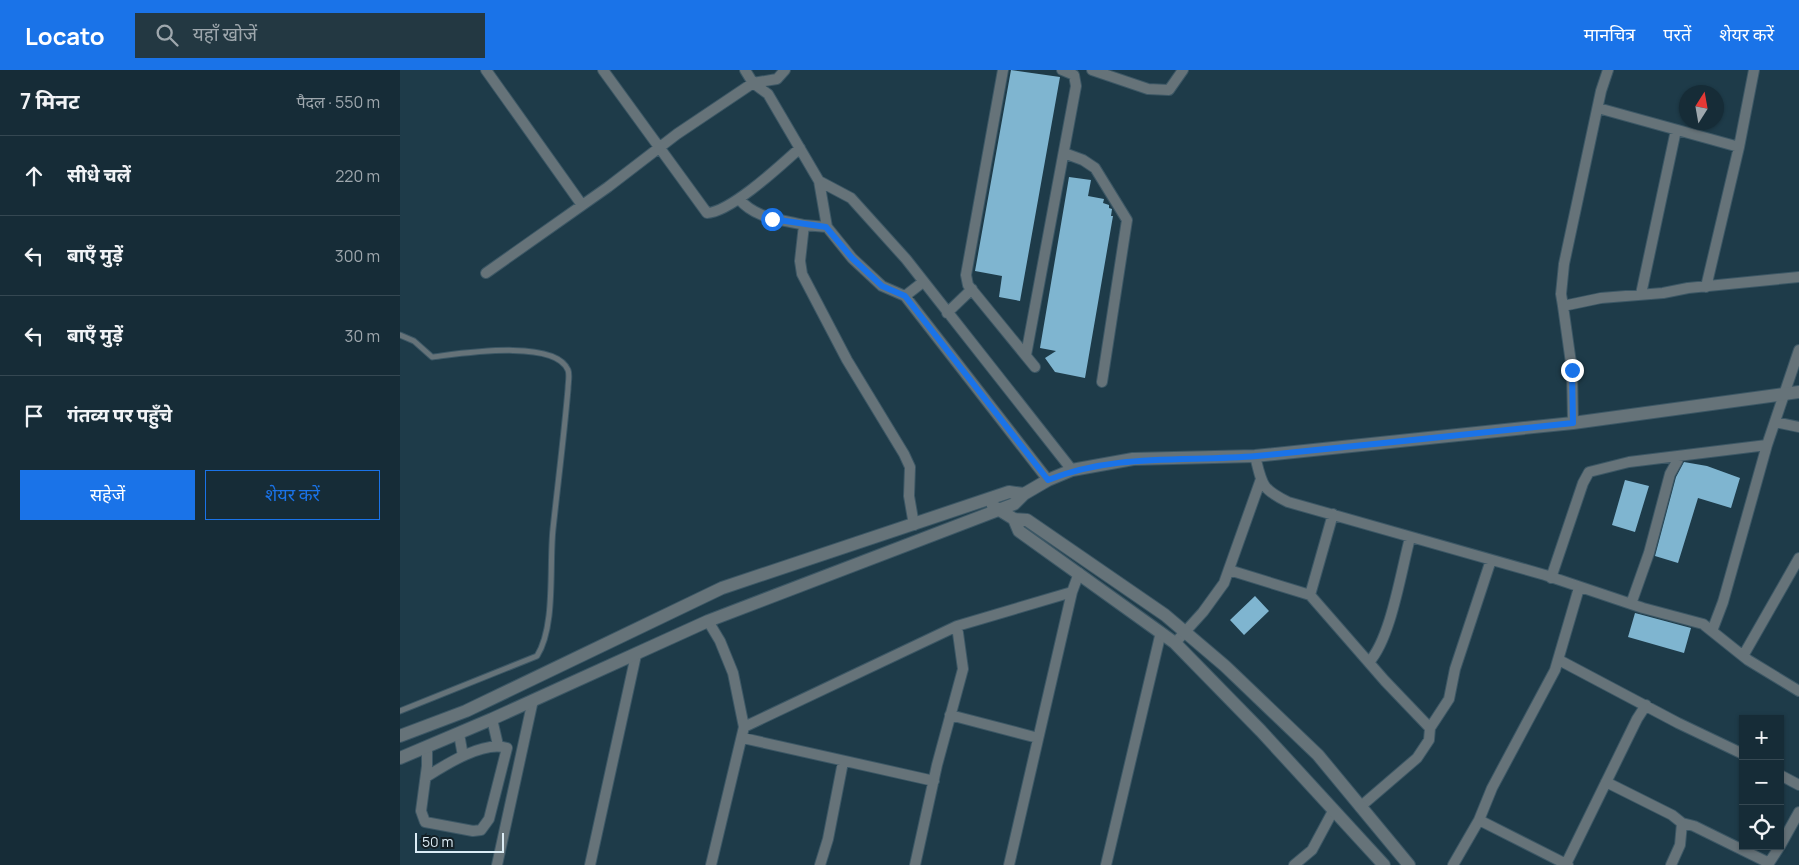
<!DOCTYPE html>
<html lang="hi">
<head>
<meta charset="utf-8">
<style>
	body { margin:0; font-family:Manrope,"Noto Sans Devanagari",sans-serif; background:#233842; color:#f1f3f6 }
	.controls { position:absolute; right:15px; bottom:15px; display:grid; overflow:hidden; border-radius:0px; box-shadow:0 1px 4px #0004 }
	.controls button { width:45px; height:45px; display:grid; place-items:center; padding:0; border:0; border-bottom:1px solid #354852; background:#162c37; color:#f1f3f6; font:25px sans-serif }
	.compass { position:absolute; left:1279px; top:15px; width:45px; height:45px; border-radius:50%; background:#162c37; box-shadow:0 1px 4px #0004; rotate:11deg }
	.scale { position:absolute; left:15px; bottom:12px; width:89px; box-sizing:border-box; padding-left:5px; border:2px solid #dcecf5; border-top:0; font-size:14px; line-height:18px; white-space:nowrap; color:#dcecf5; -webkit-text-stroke:4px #142026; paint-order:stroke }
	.stop { position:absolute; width:15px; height:15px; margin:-11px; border:4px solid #1a73e8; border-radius:50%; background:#fff }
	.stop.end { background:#1a73e8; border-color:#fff; box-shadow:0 1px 5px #0008 }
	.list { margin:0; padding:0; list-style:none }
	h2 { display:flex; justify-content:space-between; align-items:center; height:65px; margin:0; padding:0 20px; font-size:21px }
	h2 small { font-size:16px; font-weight:400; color:#9ea7ad }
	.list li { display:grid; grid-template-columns:32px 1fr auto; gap:15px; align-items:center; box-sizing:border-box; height:80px; padding:0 20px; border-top:1px solid #354852 }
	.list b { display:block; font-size:19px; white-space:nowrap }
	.list em { font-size:16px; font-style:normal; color:#9ea7ad }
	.actions { display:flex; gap:10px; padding:15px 20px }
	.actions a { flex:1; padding:11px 0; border:1px solid #1a73e8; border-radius:0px; text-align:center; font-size:18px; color:#1a73e8 }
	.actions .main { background:#1a73e8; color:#fff }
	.icon { flex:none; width:28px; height:28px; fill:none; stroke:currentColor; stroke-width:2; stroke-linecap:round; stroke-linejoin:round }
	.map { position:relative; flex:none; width:1399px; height:795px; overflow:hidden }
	header { display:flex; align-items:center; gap:30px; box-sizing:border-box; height:70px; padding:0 25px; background:#1a73e8; color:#fff }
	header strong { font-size:24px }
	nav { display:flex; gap:28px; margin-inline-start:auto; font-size:18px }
	.search { width:350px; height:45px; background:#233842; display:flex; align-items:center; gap:12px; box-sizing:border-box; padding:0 18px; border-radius:0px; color:#9ea7ad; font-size:19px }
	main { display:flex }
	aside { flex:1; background:#162c37 }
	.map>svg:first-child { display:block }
	.building { fill:#7fb5d0 }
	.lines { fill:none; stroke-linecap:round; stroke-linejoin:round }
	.service-casing { stroke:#3c5765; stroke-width:7 }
	.minor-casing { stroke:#3c5765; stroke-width:12 }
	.tertiary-casing { stroke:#3c5765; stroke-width:14 }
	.service { stroke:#667379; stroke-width:5 }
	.minor { stroke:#667379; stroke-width:10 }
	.tertiary { stroke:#667379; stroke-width:12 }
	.route { stroke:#1a73e8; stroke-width:6 }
</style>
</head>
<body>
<header>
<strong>Locato</strong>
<div class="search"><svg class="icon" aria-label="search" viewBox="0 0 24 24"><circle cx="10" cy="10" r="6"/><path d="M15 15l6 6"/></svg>यहाँ खोजें</div>
<nav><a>मानचित्र</a><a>परतें</a><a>शेयर करें</a></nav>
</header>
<main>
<aside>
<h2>7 मिनट<small>पैदल · 550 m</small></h2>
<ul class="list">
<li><svg class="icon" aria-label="ahead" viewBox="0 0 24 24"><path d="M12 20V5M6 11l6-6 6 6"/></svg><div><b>सीधे चलें</b></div><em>220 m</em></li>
<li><svg class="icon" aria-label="left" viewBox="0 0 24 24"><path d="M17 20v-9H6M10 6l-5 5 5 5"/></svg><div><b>बाएँ मुड़ें</b></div><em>300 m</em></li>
<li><svg class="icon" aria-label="left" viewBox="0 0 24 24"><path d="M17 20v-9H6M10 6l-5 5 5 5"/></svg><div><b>बाएँ मुड़ें</b></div><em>30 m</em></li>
<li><svg class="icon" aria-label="arrive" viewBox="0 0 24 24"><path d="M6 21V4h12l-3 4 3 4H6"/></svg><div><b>गंतव्य पर पहुँचे</b></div></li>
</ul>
<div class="actions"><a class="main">सहेजें</a><a>शेयर करें</a></div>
</aside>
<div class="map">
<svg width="1399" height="795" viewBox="0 0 1399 795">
	<rect width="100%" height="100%" fill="#1e3b49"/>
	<path class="building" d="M611,0L660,7L620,231L599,227L602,206L575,201Z
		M669,107L691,110L688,126L704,129L703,133L709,135V138L712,139L711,146H713L685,308L655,302L645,288L656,281L640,278Z
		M1284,392L1307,396L1340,408L1331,438L1298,428L1278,493L1255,486L1276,407Z
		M1225,410L1249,416L1235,462L1212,455Z
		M855,526L869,541L844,565L830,550Z
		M1235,543L1291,558L1284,583L1228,567Z"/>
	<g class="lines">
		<defs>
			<path id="service" d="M0,265L14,271L32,287C58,284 155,268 168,300C170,305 168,313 168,319C164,366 158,412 153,459C149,496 156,556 137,586L0,641"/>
			<path id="minor" d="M86,0L182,135
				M203,0L307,143C331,142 381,95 400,78
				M345,0L353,13L368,24L419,111L427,157L452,188L482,216L505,226L648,410
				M603,0L566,205L568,215L635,297
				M692,0L748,19L769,20L783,0
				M1198,38L1339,77
				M664,83L683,90L695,98L727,150L702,312
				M419,111L451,128L506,189L672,400
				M339,129C356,149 380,149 404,155
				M427,157L404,155L400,191L402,204L447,290L504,384L510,397L509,426L514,455
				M86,203L208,117L277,64L353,13L377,9L385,0
				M1306,217L1339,77L1354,0
				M1241,224L1276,60
				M505,226L523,212
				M1163,236L1161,224L1164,194L1201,21L1208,0
				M547,243L572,219
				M626,285L676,16L674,5L662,0
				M1375,352L1399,357
				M1173,353L1172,300L1163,236L1201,228L1263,223L1288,218L1399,207
				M855,386C862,414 861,419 888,432L1145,505L1243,538L1303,554L1348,590L1399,621
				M829,500L910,525L985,611L1030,658
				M1151,508L1183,413L1189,402L1229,392L1367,375
				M910,525L933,444
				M1231,534L1249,483L1270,404L1280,386
				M308,551L320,571L333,603L344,657L311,795
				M1312,561L1323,532L1367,375L1399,280
				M775,573L803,542L824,513L861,409
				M1343,586L1399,488
				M1159,590L1278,653L1343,684
				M969,592C991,568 1001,501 1010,468
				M550,645L638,668
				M92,649L98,675
				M344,657L557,556L672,522L679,503
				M59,664L63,686
				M343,668L534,711
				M1380,705L1399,715
				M26,707C45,695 84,670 107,678L89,749L81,760L73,761L25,752L21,741L27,696V677
				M1206,712L1272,745L1282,753L1280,775L1271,795
				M960,737L1017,688L1029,670L1030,658L1049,629L1055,599L1091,490
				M1079,750L1168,795
				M1282,753L1294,756L1369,793L1380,776
				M1380,776L1399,742
				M1166,794L1237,649L1246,635
				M97,795L133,630
				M190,795L236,585
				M420,795L428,769L443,692
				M515,795L537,695L563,599L557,556
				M609,795L672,522
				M706,795L761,562
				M894,795L912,780L933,741
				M1053,795L1079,750L1092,718L1155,600L1179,518"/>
			<path id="tertiary" d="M593,436L614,449L627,450L765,545L825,596L918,685L1009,795
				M614,449L619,461L775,573L861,661L984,795
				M0,666L66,641L322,518L609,422L624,424
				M0,688L92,649L308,551L614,434L624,424L648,410L672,400L733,389L855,386L1173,353L1399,322"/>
		</defs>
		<use href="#service" class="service-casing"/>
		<use href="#minor" class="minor-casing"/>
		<use href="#tertiary" class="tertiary-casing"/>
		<use href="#service" class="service"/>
		<use href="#minor" class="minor"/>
		<use href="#tertiary" class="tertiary"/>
	</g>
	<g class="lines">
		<path class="route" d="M372,149L426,157L452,188L482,216L505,226L648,410C715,383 786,392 857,386C962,376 1068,364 1173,353L1172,300"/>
	</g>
</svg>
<div class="controls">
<button>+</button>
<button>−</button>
<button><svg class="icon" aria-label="locate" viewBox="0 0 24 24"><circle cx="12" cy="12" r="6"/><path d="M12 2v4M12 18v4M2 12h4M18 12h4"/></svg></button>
</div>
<svg class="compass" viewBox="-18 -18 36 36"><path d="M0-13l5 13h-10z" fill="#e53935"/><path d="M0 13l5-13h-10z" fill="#9ea7ad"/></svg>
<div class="scale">50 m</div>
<div class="stop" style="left:372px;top:149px"></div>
<div class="stop end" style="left:1172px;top:300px"></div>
</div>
</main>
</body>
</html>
